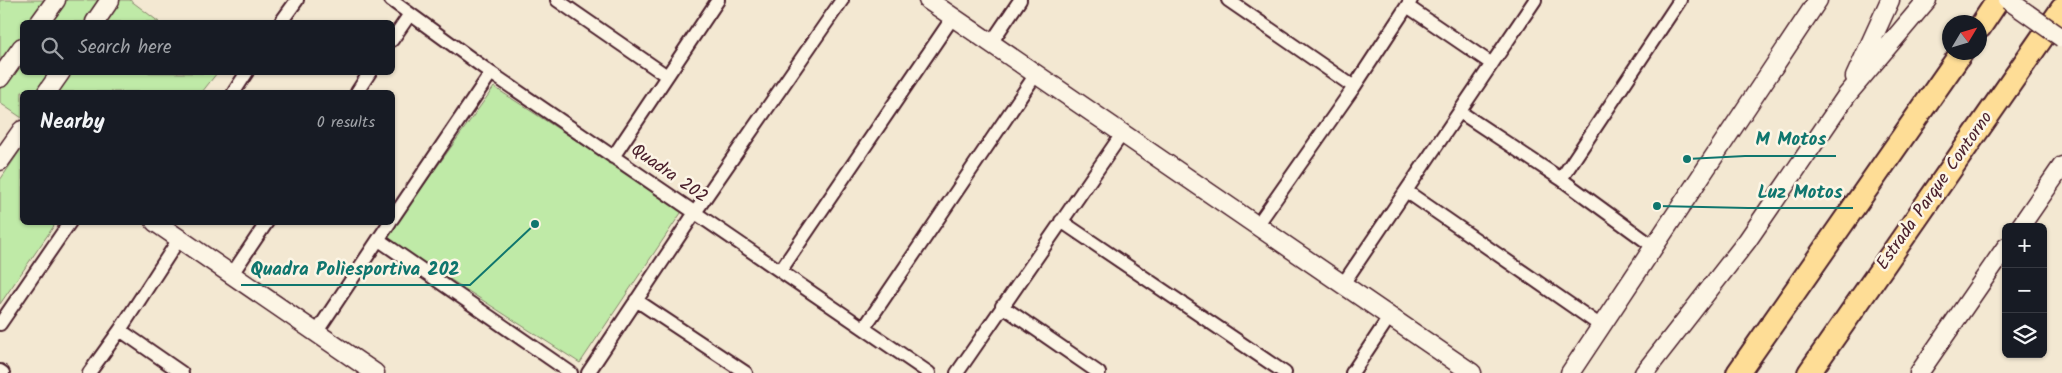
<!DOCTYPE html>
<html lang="en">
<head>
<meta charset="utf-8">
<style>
	body { margin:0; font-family:Kalam,sans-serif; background:#242831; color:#f1f3f6 }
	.controls { position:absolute; right:15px; bottom:15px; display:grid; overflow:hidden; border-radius:8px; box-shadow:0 1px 4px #0004 }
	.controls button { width:45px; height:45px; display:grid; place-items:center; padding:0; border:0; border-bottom:1px solid #363941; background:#171b24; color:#f1f3f6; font:25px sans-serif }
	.compass { position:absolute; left:1942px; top:15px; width:45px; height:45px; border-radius:50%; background:#171b24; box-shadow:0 1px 4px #0004; rotate:52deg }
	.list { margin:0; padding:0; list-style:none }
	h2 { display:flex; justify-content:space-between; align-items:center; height:65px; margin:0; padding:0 20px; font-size:21px }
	h2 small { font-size:16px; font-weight:400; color:#9ea1a6 }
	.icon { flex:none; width:28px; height:28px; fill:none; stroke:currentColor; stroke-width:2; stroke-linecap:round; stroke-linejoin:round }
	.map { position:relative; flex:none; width:2062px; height:373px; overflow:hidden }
	.search { position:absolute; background:#171b24; box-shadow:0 1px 4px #0004; left:20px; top:20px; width:375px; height:55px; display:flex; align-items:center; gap:12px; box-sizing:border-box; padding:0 18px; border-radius:8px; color:#9ea1a6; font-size:19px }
	.panel { position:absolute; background:#171b24; box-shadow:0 1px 4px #0004; left:20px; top:90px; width:375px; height:135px; border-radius:8px }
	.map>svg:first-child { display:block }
	.green { fill:#bfeaa7; stroke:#848469 }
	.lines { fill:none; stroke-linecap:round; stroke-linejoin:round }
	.street-casing { stroke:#4a1f2b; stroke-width:16 }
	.secondary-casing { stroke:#4a1f2b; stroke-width:21 }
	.highway-casing { stroke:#4a1f2b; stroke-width:26 }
	.street { stroke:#fcf5e5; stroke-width:12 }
	.secondary { stroke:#fcf5e5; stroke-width:18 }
	.highway { stroke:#fedd96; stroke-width:22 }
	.secondary-bridge-casing { stroke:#4a1f2b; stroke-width:21; stroke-linecap:butt }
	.secondary-bridge { stroke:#fcf5e5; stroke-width:18 }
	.labels { text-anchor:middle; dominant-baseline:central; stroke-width:5; stroke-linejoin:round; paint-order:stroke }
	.street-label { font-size:18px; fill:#4a1f2b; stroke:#fcf5e5 }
	.leader { fill:none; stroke:#0f766e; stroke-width:2 }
	.callout-dot { fill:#0f766e; stroke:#fcf5e5; stroke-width:2 }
	.callout-label { font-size:19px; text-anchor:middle; font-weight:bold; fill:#0f766e; stroke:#fcf5e5; stroke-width:5; stroke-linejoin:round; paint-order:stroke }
</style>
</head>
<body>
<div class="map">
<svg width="2062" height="373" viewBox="0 0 2062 373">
	<rect width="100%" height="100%" fill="#f3e8d2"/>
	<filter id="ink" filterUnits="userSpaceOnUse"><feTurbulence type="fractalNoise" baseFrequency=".02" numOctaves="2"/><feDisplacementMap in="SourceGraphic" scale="10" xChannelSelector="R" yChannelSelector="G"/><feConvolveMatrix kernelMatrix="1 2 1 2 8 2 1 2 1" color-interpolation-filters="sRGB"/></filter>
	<g filter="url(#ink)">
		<path class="green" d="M0,0H130L159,22H22V72L217,73L202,92H22V118L0,103Z
			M494,87L683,210L580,363L386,238Z
			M22,148V222L56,223L0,304V180Z"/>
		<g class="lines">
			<defs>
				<path id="street" d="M391,0L491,73L929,373
					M557,0L667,76
					M1228,0L1354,87
					M1407,6L1492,64
					M281,22L297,0
					M392,40L410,14
					M991,43L1020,0
					M234,92L247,72
					M357,92L370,72
					M1460,112L1561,179L1654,247
					M613,157L718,0
					M1561,179L1680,0
					M1406,191L1601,326
					M392,219L491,73
					M1061,221L1285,373
					M1258,224L1354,87L1411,0
					M379,240L571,373
					M781,270L953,17
					M232,274L267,222
					M1343,284L1535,0
					M636,300L746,373
					M1002,306L1099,373
					M0,324L70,222
					M864,328L1036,74
					M120,330L182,373
					M316,333L390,222
					M0,371L3,373
					M89,373L120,330L179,239
					M588,373L694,214L842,0
					M957,373L1122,134
					M1352,373L1390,316"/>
				<path id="secondary" d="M928,0L1472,373
					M40,22L56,0
					M95,22L110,0
					M1855,77L1890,0
					M0,78L22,47
					M47,92L61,72
					M0,161L22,130
					M155,222L375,373
					M2020,227L2062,166
					M1570,373L1818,0
					M1644,373L1747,241L1847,95L1927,0
					M1919,373L2006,247"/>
				<path id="highway" d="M1980,27L1998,0
					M1738,373L1962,52
					M1809,373L2062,9"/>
			</defs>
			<use href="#street" class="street-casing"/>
			<use href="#secondary" class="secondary-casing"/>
			<use href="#highway" class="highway-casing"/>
			<use href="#street" class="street"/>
			<use href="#secondary" class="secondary"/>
			<use href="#highway" class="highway"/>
			<defs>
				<path id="secondary-bridge" d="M2008,0L2062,38"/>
			</defs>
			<use href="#secondary-bridge" class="secondary-bridge-casing"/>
			<use href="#secondary-bridge" class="secondary-bridge"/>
		</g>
	</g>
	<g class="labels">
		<g class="street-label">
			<text transform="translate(669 174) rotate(35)">Quadra 202</text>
			<text transform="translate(1935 191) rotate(-55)">Estrada Parque Contorno</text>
		</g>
	</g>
	<path class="leader" d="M1687 159L1745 156H1836M1657 206L1748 208H1853M535 224L470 285H241"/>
	<g class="callout-dot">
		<circle cx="1687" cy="159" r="5"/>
		<circle cx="1657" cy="206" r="5"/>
		<circle cx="535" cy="224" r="5"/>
	</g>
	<g class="callout-label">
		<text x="1791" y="145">M Motos</text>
		<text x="1800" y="198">Luz Motos</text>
		<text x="355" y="275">Quadra Poliesportiva 202</text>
	</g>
</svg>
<div class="controls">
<button>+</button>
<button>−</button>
<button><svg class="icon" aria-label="layers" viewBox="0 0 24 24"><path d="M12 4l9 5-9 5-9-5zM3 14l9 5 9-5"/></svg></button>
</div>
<svg class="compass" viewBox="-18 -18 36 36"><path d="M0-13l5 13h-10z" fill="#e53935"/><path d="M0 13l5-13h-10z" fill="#9ea1a6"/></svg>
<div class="search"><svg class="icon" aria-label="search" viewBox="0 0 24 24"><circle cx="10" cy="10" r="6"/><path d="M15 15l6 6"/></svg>Search here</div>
<section class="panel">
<h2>Nearby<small>0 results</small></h2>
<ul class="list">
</ul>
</section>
</div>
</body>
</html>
